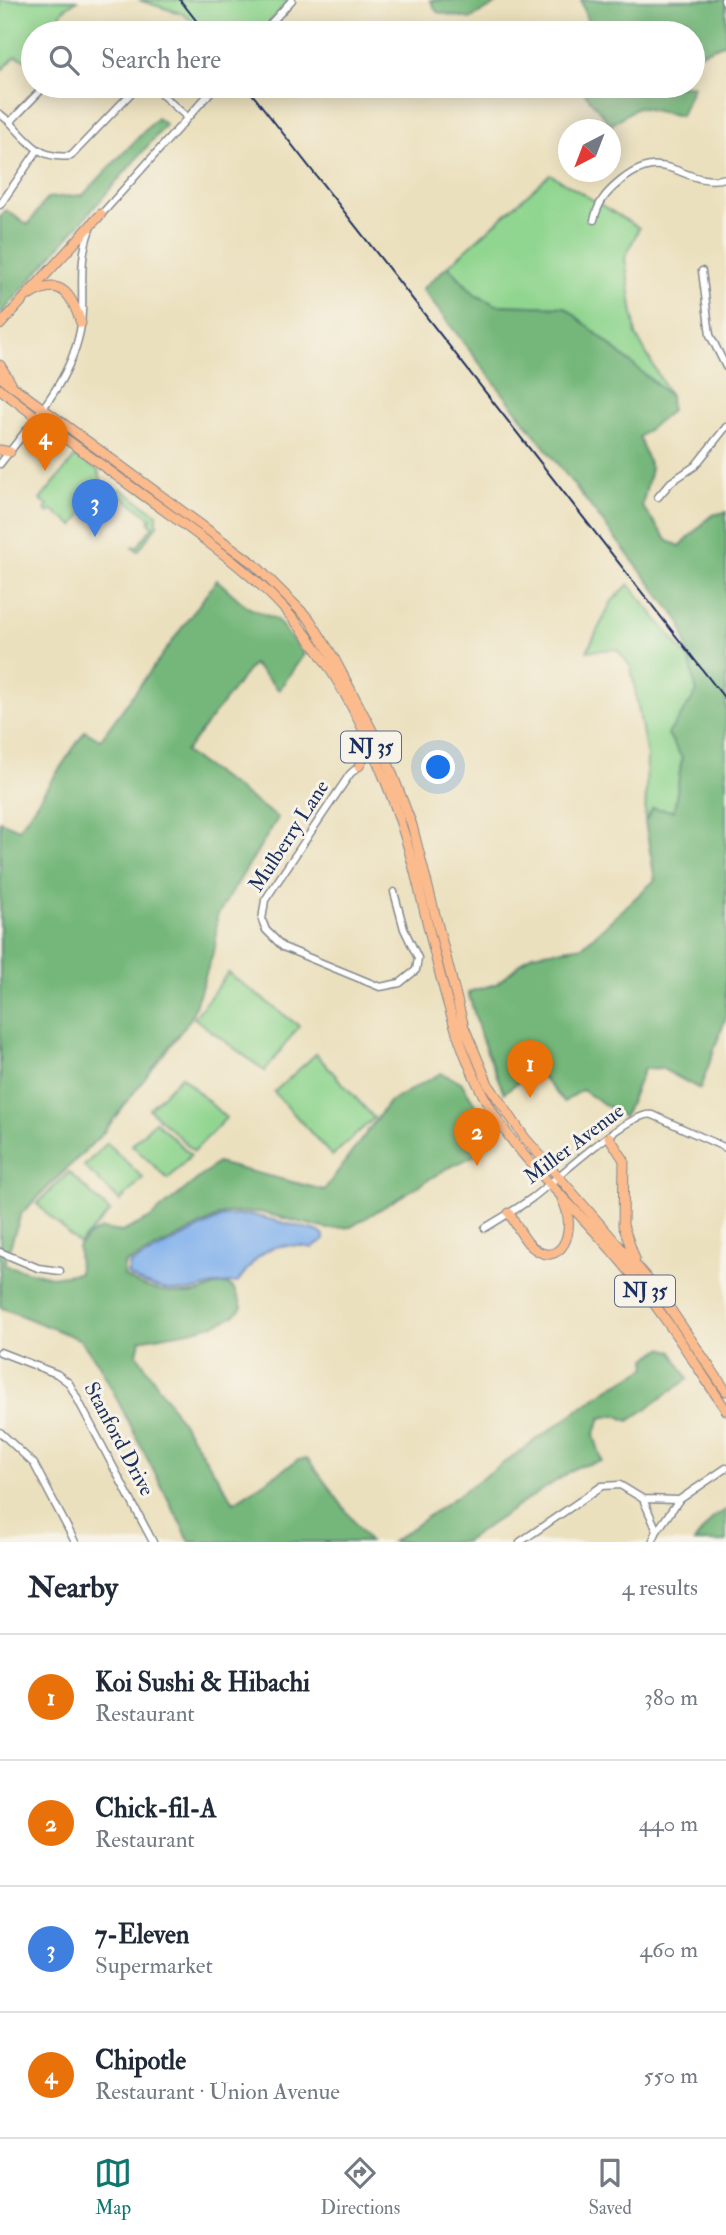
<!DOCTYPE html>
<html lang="en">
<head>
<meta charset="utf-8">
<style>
	body { margin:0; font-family:"IM FELL Double Pica",serif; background:#f2f2f3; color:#1f2937 }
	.compass { position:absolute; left:558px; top:119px; width:63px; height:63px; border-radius:50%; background:#fff; box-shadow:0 4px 18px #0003; rotate:222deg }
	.you { position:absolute; left:439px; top:768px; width:24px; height:24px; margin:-18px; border:5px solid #fff; border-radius:50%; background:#1a73e8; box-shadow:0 0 0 10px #1a73e833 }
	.badge { display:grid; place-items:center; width:46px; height:46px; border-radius:50%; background:#0f766e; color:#fff; font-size:23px; font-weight:700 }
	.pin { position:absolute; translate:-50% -58px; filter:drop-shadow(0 2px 4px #0008) }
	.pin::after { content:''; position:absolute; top:37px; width:24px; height:21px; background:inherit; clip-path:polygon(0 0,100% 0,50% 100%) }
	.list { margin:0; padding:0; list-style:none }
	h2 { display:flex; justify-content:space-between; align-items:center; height:91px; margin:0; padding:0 28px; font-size:30px }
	h2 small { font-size:23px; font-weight:400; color:#747a83 }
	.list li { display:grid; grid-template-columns:46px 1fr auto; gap:21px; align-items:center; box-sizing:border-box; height:126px; padding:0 28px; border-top:2px solid #e0e1e3 }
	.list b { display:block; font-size:26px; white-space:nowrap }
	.list p { margin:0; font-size:23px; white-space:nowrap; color:#747a83 }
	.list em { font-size:23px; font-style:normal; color:#747a83 }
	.icon { flex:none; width:38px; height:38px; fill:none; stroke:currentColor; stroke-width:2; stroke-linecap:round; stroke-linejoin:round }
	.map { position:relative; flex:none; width:726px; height:1542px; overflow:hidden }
	.search { position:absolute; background:#fff; box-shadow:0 4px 18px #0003; left:21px; right:21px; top:21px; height:77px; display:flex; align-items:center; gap:18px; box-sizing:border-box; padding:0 24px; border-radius:38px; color:#747a83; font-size:26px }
	.sheet { height:595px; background:#fff }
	nav { display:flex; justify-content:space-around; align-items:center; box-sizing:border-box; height:98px; border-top:2px solid #e0e1e3; background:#fff; font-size:19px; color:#747a83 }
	nav a { display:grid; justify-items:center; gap:4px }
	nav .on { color:#0f766e }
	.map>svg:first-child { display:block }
	.green { fill:#91d690; stroke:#568277; stroke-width:2 }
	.forest { fill:#74b77a; stroke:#48736c; stroke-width:2 }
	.water { fill:#83b2ed; stroke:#4f70a6; stroke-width:2 }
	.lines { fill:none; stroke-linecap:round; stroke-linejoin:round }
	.minor-casing { stroke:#83888e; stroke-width:9 }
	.highway-casing { stroke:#83888e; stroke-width:11 }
	.minor { stroke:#fff; stroke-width:6 }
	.highway { stroke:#fbbb8d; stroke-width:9 }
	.rail { stroke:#1b2f5e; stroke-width:2 }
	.labels { text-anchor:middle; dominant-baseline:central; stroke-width:6; stroke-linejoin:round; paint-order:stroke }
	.shield { fill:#f7f3e8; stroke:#5d6a87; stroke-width:2 }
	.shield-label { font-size:19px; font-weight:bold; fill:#1b2f5e }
	.street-label { font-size:21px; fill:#1b2f5e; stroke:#f7f3e8 }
</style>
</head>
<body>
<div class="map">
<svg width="726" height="1542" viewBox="0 0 726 1542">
	<rect width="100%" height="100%" fill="#f7f3e8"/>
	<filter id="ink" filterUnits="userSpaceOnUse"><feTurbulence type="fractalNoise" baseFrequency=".0143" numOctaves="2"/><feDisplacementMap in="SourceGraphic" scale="14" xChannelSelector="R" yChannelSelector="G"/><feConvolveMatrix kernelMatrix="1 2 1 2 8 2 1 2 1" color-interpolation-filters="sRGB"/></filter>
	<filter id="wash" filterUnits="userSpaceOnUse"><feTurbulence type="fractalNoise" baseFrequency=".00686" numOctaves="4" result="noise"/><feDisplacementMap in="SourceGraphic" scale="28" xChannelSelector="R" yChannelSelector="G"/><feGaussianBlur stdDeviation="1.57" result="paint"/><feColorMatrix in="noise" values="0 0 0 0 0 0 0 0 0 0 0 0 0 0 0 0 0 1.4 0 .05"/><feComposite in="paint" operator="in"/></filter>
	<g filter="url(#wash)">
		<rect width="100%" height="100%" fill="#ebe0bd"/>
		<path class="green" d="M0,0H77L63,10L52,33H33V64L16,56L3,69L0,68Z
			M139,0H290L261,33H207L183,14Z
			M550,174L639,228L625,258L636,335L670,396L565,307L496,305L476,295L448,266Z
			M75,457L98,470L102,483L74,526L52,510L49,513L45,510L48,505L40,500Z
			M121,489L157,514V525L138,551L132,546L137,547L153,526L149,522L151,518L120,495L117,498L113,496L101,513L104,516L100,521L97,518C97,505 109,491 121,489Z
			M629,584L690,661L697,693L668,734L682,758L674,812L653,808L645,822L647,757L631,667L617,649L587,651L612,601Z
			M228,973L299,1026L265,1071L194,1018Z
			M316,1054L374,1118L332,1156L274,1092Z
			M181,1076L226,1118L194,1151L149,1109Z
			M155,1121L191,1155L168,1179L132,1145Z
			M107,1143L143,1178L120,1201L84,1166Z
			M69,1172L110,1212L79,1244L37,1204Z"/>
		<path class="forest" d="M430,0H503L470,19L437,12Z
			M581,0H726V43L693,56V33H582L588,23Z
			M579,86H693L681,116L637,107L611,125Z
			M157,118L166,125L0,315V217L6,210L28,225L47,198L83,195Z
			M448,266L475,295L496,305L565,307L670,396L671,411L639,437L651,469L642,506L668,541L680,546L712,515L726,512V1017L700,1089L661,1068L644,1069L624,1117L582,1090L564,1102L535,1069L504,1093L482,1040L468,992L496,984L532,954L583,946L655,880L645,822L653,808L674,811L682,758L668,734L697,692L681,623L422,289Z
			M217,580L247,607L276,619L304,654L279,690L253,664L185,752L278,818L217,916L215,947L191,1018L103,1133L21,1214L4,1265L51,1277L79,1273L78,1247L88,1236L101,1229L122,1232L149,1219L217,1163L324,1190L389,1102L441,1073L461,1082L489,1126L492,1139L476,1155L446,1169L351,1227L328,1229L259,1212L225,1213L124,1264V1276C140,1288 166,1293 186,1294C213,1295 229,1264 242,1307C226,1330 166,1334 140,1340L137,1354L234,1502L298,1460L308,1459L369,1542H190L99,1364L79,1339L0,1307V821L19,829L85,731L100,740Z
			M662,1348L672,1351L688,1379L629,1421L616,1415L601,1418L594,1435L602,1461L577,1467L464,1542H392L605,1391C620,1381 633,1377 647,1367L646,1359Z
			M726,1510V1542H694L714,1517Z"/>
		<path class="water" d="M252,1215L317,1231L324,1235V1240L312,1248C271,1240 261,1250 237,1283C214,1282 208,1288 189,1291C174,1293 137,1284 127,1274L130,1264L224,1216Z"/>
	</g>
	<g filter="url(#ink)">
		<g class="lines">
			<defs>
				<path id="minor" d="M724,0L726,3
					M100,33H124
					M262,33L292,0
					M45,86L10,122C29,143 41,160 71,156L138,86
					M152,86L187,117
					M0,114L10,122
					M0,205L37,151
					M99,217L216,86
					M594,220C598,204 604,195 617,184C667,141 681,189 726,178
					M702,271L710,335L726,367
					M0,464C32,422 73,379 81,325C85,290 77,264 90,229
					M658,497L671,482L695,466L726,427
					M359,766L350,774L265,900L262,920L266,930L283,947L380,987L400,983L416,970L418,958L404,929L394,892
					M485,1228C501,1218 517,1209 532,1198C554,1182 630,1109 653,1115L726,1148
					M0,1252L38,1268L60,1271
					M0,1352L57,1374L69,1383L153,1542
					M0,1432L34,1464L75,1542
					M643,1499L657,1531L652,1542
					M657,1531L679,1500
					M520,1542L602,1486L620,1485L643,1499L679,1500L726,1468"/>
				<path id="highway" d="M30,295C62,275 72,296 81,323
					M0,325L101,214
					M0,365L11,383
					M0,377L254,564L310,620L335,660L385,755L412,825L464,1027L488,1084L525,1138L658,1291L726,1391
					M0,389C56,433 114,474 172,516C216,548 260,579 295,621C337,670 366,730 389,790C429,891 435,1009 488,1104C519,1160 572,1203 613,1252C656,1301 690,1356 726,1410
					M0,450L10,452
					M359,766L366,754L365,743
					M609,1137L624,1160L623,1225L635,1259
					M509,1213C516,1223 522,1238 531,1246C560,1272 579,1230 562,1199"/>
			</defs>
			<use href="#minor" class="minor-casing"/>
			<use href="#highway" class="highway-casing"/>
			<use href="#minor" class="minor"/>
			<use href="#highway" class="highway"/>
			<path class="rail" d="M180,0L206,33
				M246,86L726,700"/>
		</g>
	</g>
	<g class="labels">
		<g class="shield">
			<rect x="341" y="731.5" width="60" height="31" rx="5"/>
			<rect x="615" y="1275.5" width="60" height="31" rx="5"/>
		</g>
		<g class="shield-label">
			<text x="371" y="747">NJ 35</text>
			<text x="645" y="1291">NJ 35</text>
		</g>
		<g class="street-label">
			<text transform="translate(289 836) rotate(-57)">Mulberry Lane</text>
			<text transform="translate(574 1144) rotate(-37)">Miller Avenue</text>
			<text transform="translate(119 1439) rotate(62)">Stanford Drive</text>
		</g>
	</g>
</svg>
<svg class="compass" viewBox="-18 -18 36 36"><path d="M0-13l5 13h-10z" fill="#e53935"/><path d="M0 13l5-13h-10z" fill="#747a83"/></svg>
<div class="you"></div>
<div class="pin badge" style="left:530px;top:1098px;background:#e8710a">1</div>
<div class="pin badge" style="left:477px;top:1166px;background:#e8710a">2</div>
<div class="pin badge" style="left:95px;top:537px;background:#3f7fe0">3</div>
<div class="pin badge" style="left:45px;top:471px;background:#e8710a">4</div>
<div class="search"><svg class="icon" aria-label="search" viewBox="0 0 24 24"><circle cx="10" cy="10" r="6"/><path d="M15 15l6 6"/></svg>Search here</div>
</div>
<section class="sheet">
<h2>Nearby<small>4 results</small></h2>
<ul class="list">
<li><span class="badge" style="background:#e8710a">1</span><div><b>Koi Sushi &amp; Hibachi</b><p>Restaurant</p></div><em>380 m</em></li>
<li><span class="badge" style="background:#e8710a">2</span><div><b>Chick-fil-A</b><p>Restaurant</p></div><em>440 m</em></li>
<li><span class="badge" style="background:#3f7fe0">3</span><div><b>7-Eleven</b><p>Supermarket</p></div><em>460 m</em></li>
<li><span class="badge" style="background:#e8710a">4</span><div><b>Chipotle</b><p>Restaurant · Union Avenue</p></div><em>550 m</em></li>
</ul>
</section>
<nav>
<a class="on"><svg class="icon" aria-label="map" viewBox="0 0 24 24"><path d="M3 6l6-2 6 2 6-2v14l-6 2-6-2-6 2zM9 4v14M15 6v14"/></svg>Map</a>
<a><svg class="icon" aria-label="directions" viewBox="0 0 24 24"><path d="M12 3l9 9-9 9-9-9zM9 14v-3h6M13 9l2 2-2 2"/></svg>Directions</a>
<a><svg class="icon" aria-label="saved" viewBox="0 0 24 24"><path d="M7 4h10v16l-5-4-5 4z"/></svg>Saved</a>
</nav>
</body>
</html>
